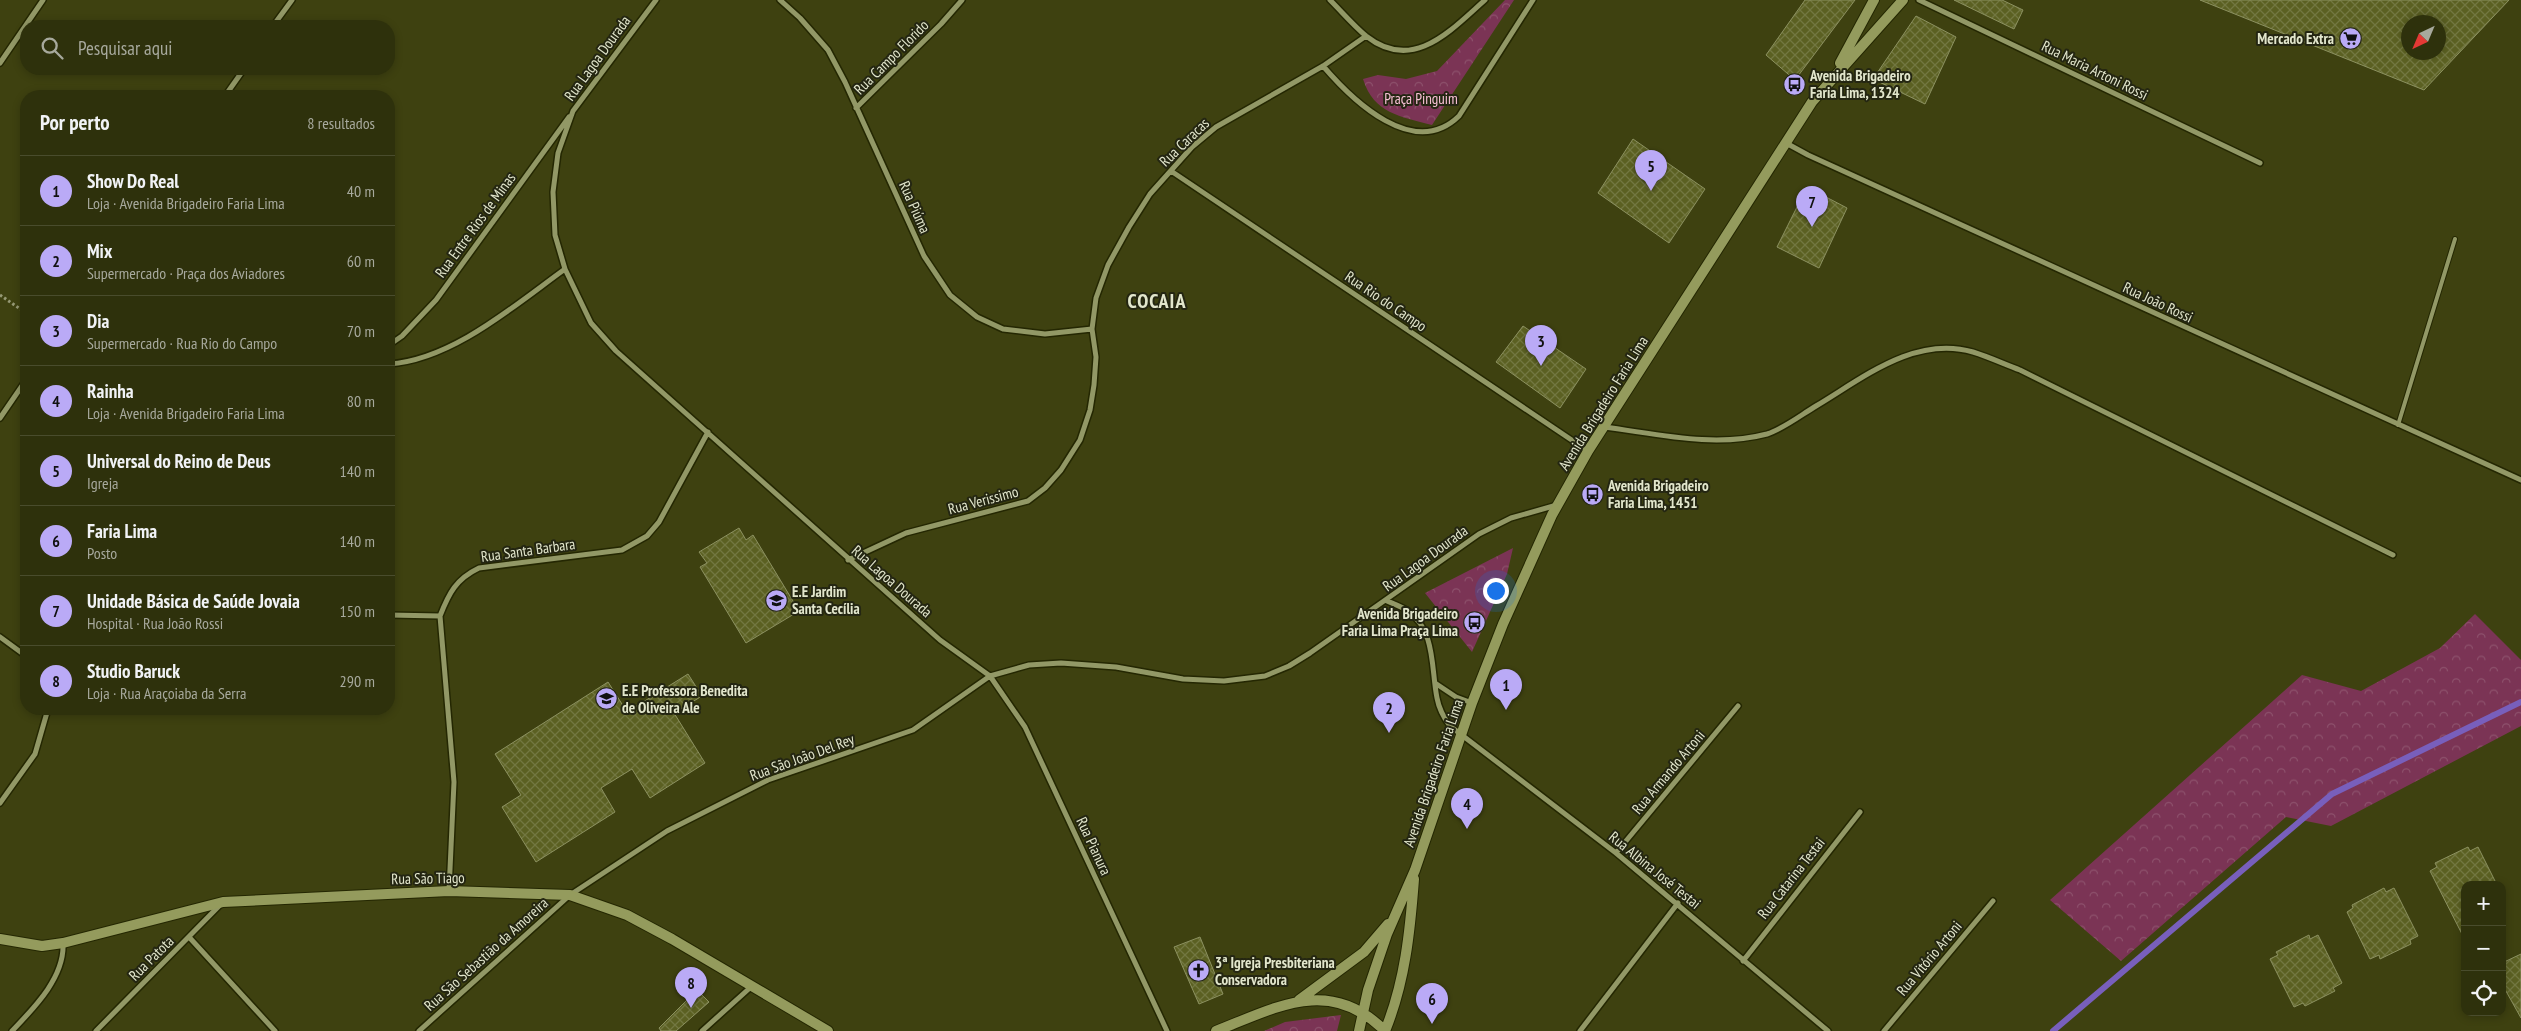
<!DOCTYPE html>
<html lang="pt">
<head>
<meta charset="utf-8">
<style>
	body { margin:0; font-family:"PT Sans Narrow",sans-serif; background:#363915; color:#f1f3f6 }
	.controls { position:absolute; right:15px; bottom:15px; display:grid; overflow:hidden; border-radius:10px; box-shadow:0 2px 8px #0003 }
	.controls button { width:45px; height:45px; display:grid; place-items:center; padding:0; border:0; border-bottom:1px solid #494c2d; background:#2e310c; color:#f1f3f6; font:25px sans-serif }
	.compass { position:absolute; left:2401px; top:15px; width:45px; height:45px; border-radius:50%; background:#2e310c; box-shadow:0 2px 8px #0003; rotate:224deg }
	.you { position:absolute; left:1495px; top:590px; width:18px; height:18px; margin:-12px; border:4px solid #fff; border-radius:50%; background:#1a73e8; box-shadow:0 0 0 8px #1a73e833 }
	.badge { display:grid; place-items:center; width:32px; height:32px; border-radius:50%; background:#baaaf6; color:#111; font-size:16px; font-weight:700 }
	.pin { position:absolute; translate:-50% -41px; filter:drop-shadow(0 1px 2px #0008) }
	.pin::after { content:''; position:absolute; top:26px; width:18px; height:15px; background:inherit; clip-path:polygon(0 0,100% 0,50% 100%) }
	.list { margin:0; padding:0; list-style:none }
	h2 { display:flex; justify-content:space-between; align-items:center; height:65px; margin:0; padding:0 20px; font-size:21px }
	h2 small { font-size:16px; font-weight:400; color:#a7a99d }
	.list li { display:grid; grid-template-columns:32px 1fr auto; gap:15px; align-items:center; box-sizing:border-box; height:70px; padding:0 20px; border-top:1px solid #494c2d }
	.list b { display:block; font-size:19px; white-space:nowrap }
	.list p { margin:0; font-size:16px; white-space:nowrap; color:#a7a99d }
	.list em { font-size:16px; font-style:normal; color:#a7a99d }
	.icon { flex:none; width:28px; height:28px; fill:none; stroke:currentColor; stroke-width:2; stroke-linecap:round; stroke-linejoin:round }
	.map { position:relative; flex:none; width:2521px; height:1031px; overflow:hidden }
	.search { position:absolute; background:#2e310c; box-shadow:0 2px 8px #0003; left:20px; top:20px; width:375px; height:55px; display:flex; align-items:center; gap:12px; box-sizing:border-box; padding:0 18px; border-radius:20px; color:#a7a99d; font-size:19px }
	.panel { position:absolute; background:#2e310c; box-shadow:0 2px 8px #0003; left:20px; top:90px; width:375px; height:625px; border-radius:20px }
	.map>svg:first-child { display:block }
	.forest { fill:url(#forest-crowns) }
	.lines { fill:none; stroke-linecap:round; stroke-linejoin:round }
	.stream { stroke:#785fbc; stroke-width:6 }
	.building { fill:url(#building-cross-hatch); stroke:#8c9160; fill-rule:evenodd }
	.lane-casing { stroke:#242702; stroke-width:6 }
	.street-casing { stroke:#242702; stroke-width:8 }
	.secondary-casing { stroke:#242702; stroke-width:12 }
	.path { stroke:#969975; stroke-width:3; stroke-dasharray:2.5 2.5; stroke-linecap:butt }
	.lane { stroke:#929866; stroke-width:4 }
	.street { stroke:#929866; stroke-width:5 }
	.secondary { stroke:#949b5d; stroke-width:10 }
	.labels { text-anchor:middle; dominant-baseline:central; stroke-width:4; stroke-linejoin:round; paint-order:stroke }
	.poi-label { font-size:15px; font-weight:bold; fill:#e2e6cc; stroke:#242612; text-anchor:start }
	.street-label { font-size:15px; fill:#e2e6cc; stroke:#242612 }
	.park-label { font-size:15px; fill:#f7c0d5; stroke:#242612 }
	.district-label { font-size:20px; font-weight:bold; letter-spacing:1px; fill:#e2e6cc; stroke:#242612 }
</style>
</head>
<body>
<div class="map">
<svg width="2521" height="1031" viewBox="0 0 2521 1031">
	<defs>
		<pattern id="forest-crowns" width="20" height="18" patternUnits="userSpaceOnUse" patternTransform="scale(1.25)"><rect width="20" height="18" fill="#7b3455"/><path d="M2 6a3 3 0 1 1 6 0M12 15a3 3 0 1 1 6 0" fill="none" stroke="#8d516c"/></pattern>
		<pattern id="building-cross-hatch" width="8" height="8" patternUnits="userSpaceOnUse" patternTransform="scale(1.25)"><rect width="8" height="8" fill="#5b6022"/><path d="M0 0l8 8M0 8l8-8" fill="none" stroke="#727741"/></pattern>
	</defs>
	<rect width="100%" height="100%" fill="#3e4110"/>
	<path class="forest" d="M1505,0H1514L1432,125C1400,116 1374,114 1363,79L1378,75L1406,79L1437,71Z
		M1513,548L1507,574L1472,652L1425,593Z
		M2475,614L2521,660V726L2331,826L2286,817L2121,961L2050,900L2302,675L2361,691L2440,648Z
		M1341,1015L1337,1031H1264L1285,1022Z"/>
	<g class="lines">
		<path class="stream" d="M2053,1031L2332,794L2521,702"/>
	</g>
	<path class="building" d="M1805,0H1855L1795,80L1766,55Z
		M1954,0H2002L2023,10L2014,29Z
		M2200,0H2509L2424,90ZM2408,22H2438V52H2408Z
		M1916,16L1956,37L1925,104L1873,79Z
		M1633,139L1705,189L1669,243L1598,193Z
		M1807,187L1847,208L1819,268L1777,247Z
		M1523,326L1586,369L1560,408L1496,362Z
		M739,528L746,540L753,535L799,611L746,643L700,567L707,563L699,552Z
		M688,674L702,696L674,713L705,763L650,798L632,769L601,788L615,812L536,862L502,807L521,795L495,754L608,682L627,712Z
		M2468,847L2470,851L2478,847L2497,885H2465V940L2430,871L2437,867L2435,863Z
		M2384,888L2386,892L2394,888L2418,936L2410,940L2411,944L2380,959L2379,955L2370,959L2347,912L2353,908L2352,905Z
		M2309,935L2310,939L2318,935L2342,983L2333,988L2335,991L2305,1006L2303,1003L2294,1007L2270,959L2278,955L2276,952Z
		M1200,937L1223,994L1199,1004L1174,947Z
		M2521,954V1018L2502,984V963Z
		M697,990L709,1002L676,1031H661L659,1028Z"/>
	<g class="lines">
		<defs>
			<path id="lane" d="M2398,425L2455,239"/>
			<path id="street" d="M656,0L573,111L558,153L553,192L555,235L565,269L591,323L616,351L940,640L990,676L1025,727L1167,1031
				M780,0L800,18L828,50L845,82L924,256L950,295L977,317L1003,329L1045,334L1092,329
				M1330,0C1342,12 1353,25 1366,36C1413,73 1450,31 1485,0
				M1919,0L2260,163
				M273,26L292,0
				M0,63L43,0
				M1323,66C1353,101 1414,160 1459,116L1533,0
				M225,96L244,69
				M856,108L941,24L962,0
				M1786,143L1808,155L2521,480
				M1171,171L1588,451
				M389,345L402,336L436,300L569,117
				M389,364C452,360 515,305 565,269
				M0,418L26,380
				M1604,427C1658,434 1714,448 1767,434C1783,429 1801,415 1816,406C1863,378 1915,335 1973,352C1989,357 2004,364 2020,370L2393,555
				M848,560L906,533L1028,501L1045,488L1061,470L1080,440L1090,410L1094,385L1096,357L1092,329L1096,298L1108,265L1129,227L1150,194L1192,147L1216,127L1323,66L1366,36
				M1387,601C1394,604 1402,607 1408,611C1436,631 1431,669 1437,698C1439,709 1444,718 1450,726L1616,853L1828,1031
				M389,615L440,616
				M0,637L26,656
				M1435,683L1456,697L1472,703
				M0,803L35,754L48,709
				M1616,853L1738,706
				M449,891L454,782L440,616C449,593 456,579 479,568L622,550L647,536L659,522L708,432
				M189,937L275,1031
				M1743,961L1860,812
				M12,1031C34,1008 65,977 63,943
				M96,1031L220,905
				M419,1031L570,895L667,831L768,780L913,730L990,676L1029,665L1061,663L1116,667L1183,679L1224,681L1265,676L1289,666L1310,653L1479,534L1511,518L1557,505
				M702,1031L752,986
				M1580,1031L1678,903
				M1884,1031L1993,901"/>
			<path id="secondary" d="M1840,63L1874,0
				M0,939L42,946L63,943L223,902L449,891L570,895L627,915L672,939L828,1031
				M1299,1000L1364,952L1388,924
				M1216,1031C1277,1007 1330,976 1385,1031
				M1359,1031L1368,990L1387,934L1415,870L1472,703L1503,624L1552,515L1588,451L1812,102L1903,0
				M1385,1031C1405,982 1410,932 1414,879"/>
		</defs>
		<use href="#lane" class="lane-casing"/>
		<use href="#street" class="street-casing"/>
		<use href="#secondary" class="secondary-casing"/>
		<path class="path" d="M0,295L26,313"/>
		<use href="#lane" class="lane"/>
		<use href="#street" class="street"/>
		<use href="#secondary" class="secondary"/>
	</g>
	<defs>
		<symbol id="supermarket-disc" viewBox="-11 -11 22 22"><circle r="9.5" fill="#baaaf6" stroke="#242612"/><path d="M-6-5.5h2.5l.6 2H6L4.5 2H-2.5L-4.4-4H-6ZM-1.5 3.2a1.3 1.3 0 1 0 .1 0ZM3 3.2a1.3 1.3 0 1 0 .1 0Z" fill="#111"/></symbol>
		<symbol id="bus-disc" viewBox="-11 -11 22 22"><circle r="9.5" fill="#baaaf6" stroke="#242612"/><path d="M-5-6H5V4H4V6H2V4H-2V6H-4V4H-5ZM-3.5-4V0h7V-4ZM-3.5 1.2v1.5H-2V1.2ZM2 1.2v1.5H3.5V1.2Z" fill="#111"/></symbol>
		<symbol id="school-disc" viewBox="-11 -11 22 22"><circle r="9.5" fill="#baaaf6" stroke="#242612"/><path d="M0-5L7-2L0 1L-7-2ZM-4 1L0 2.5L4 1V4Q0 6-4 4Z" fill="#111"/></symbol>
		<symbol id="church-disc" viewBox="-11 -11 22 22"><circle r="9.5" fill="#baaaf6" stroke="#242612"/><path d="M-1.2-6h2.4v3.5h3.3v2.4h-3.3V6h-2.4V-.1h-3.3v-2.4h3.3Z" fill="#111"/></symbol>
	</defs>
	<g fill-rule="evenodd">
		<use href="#supermarket-disc" x="2338" y="26" width="25" height="25"/>
		<use href="#bus-disc" x="1782" y="72" width="25" height="25"/>
		<use href="#bus-disc" x="1580" y="482" width="25" height="25"/>
		<use href="#school-disc" x="764" y="588" width="25" height="25"/>
		<use href="#bus-disc" x="1462" y="610" width="25" height="25"/>
		<use href="#school-disc" x="594" y="686" width="25" height="25"/>
		<use href="#church-disc" x="1186" y="958" width="25" height="25"/>
	</g>
	<g class="labels">
		<g class="poi-label">
			<text x="2334" y="38" text-anchor="end">Mercado Extra</text>
			<text x="1810" y="75">Avenida Brigadeiro<tspan x="1810" dy="17">Faria Lima, 1324</tspan></text>
			<text x="1608" y="485">Avenida Brigadeiro<tspan x="1608" dy="17">Faria Lima, 1451</tspan></text>
			<text x="792" y="591">E.E Jardim<tspan x="792" dy="17">Santa Cecília</tspan></text>
			<text x="1458" y="613" text-anchor="end">Avenida Brigadeiro<tspan x="1458" dy="17">Faria Lima Praça Lima</tspan></text>
			<text x="622" y="690">E.E Professora Benedita<tspan x="622" dy="17">de Oliveira Ale</tspan></text>
			<text x="1215" y="962">3ª Igreja Presbiteriana<tspan x="1215" dy="17">Conservadora</tspan></text>
		</g>
		<g class="street-label">
			<text transform="translate(891 57) rotate(-45)">Rua Campo Florido</text>
			<text transform="translate(597 58) rotate(-54)">Rua Lagoa Dourada</text>
			<text transform="translate(2095 70) rotate(26)">Rua Maria Artoni Rossi</text>
			<text transform="translate(1184 142) rotate(-44)">Rua Caracas</text>
			<text transform="translate(915 207) rotate(66)">Rua Piúma</text>
			<text transform="translate(475 225) rotate(-54)">Rua Entre Rios de Minas</text>
			<text transform="translate(1386 301) rotate(34)">Rua Rio do Campo</text>
			<text transform="translate(2158 302) rotate(25)">Rua João Rossi</text>
			<text transform="translate(1603 403) rotate(-58)">Avenida Brigadeiro Faria Lima</text>
			<text transform="translate(983 500) rotate(-15)">Rua Verissimo</text>
			<text transform="translate(528 550) rotate(-8)">Rua Santa Barbara</text>
			<text transform="translate(1425 558) rotate(-36)">Rua Lagoa Dourada</text>
			<text transform="translate(892 581) rotate(41)">Rua Lagoa Dourada</text>
			<text transform="translate(802 757) rotate(-20)">Rua São João Del Rey</text>
			<text transform="translate(1668 772) rotate(-50)">Rua Armando Artoni</text>
			<text transform="translate(1433 773) rotate(-71)">Avenida Brigadeiro Faria Lima</text>
			<text transform="translate(1094 846) rotate(65)">Rua Pianura</text>
			<text transform="translate(1655 870) rotate(39)">Rua Albina José Testai</text>
			<text transform="translate(428 878) rotate(-1)">Rua São Tiago</text>
			<text transform="translate(1791 878) rotate(-52)">Rua Catarina Testai</text>
			<text transform="translate(486 954) rotate(-42)">Rua São Sebastião da Amoreira</text>
			<text transform="translate(151 958) rotate(-45)">Rua Patota</text>
			<text transform="translate(1929 958) rotate(-50)">Rua Vitório Artoni</text>
		</g>
		<g class="park-label">
			<text x="1421" y="98">Praça Pinguim</text>
		</g>
		<g class="district-label">
			<text x="1157" y="301">COCAIA</text>
		</g>
	</g>
</svg>
<div class="controls">
<button>+</button>
<button>−</button>
<button><svg class="icon" aria-label="locate" viewBox="0 0 24 24"><circle cx="12" cy="12" r="6"/><path d="M12 2v4M12 18v4M2 12h4M18 12h4"/></svg></button>
</div>
<svg class="compass" viewBox="-18 -18 36 36"><path d="M0-13l5 13h-10z" fill="#e53935"/><path d="M0 13l5-13h-10z" fill="#a7a99d"/></svg>
<div class="you"></div>
<div class="pin badge" style="left:1506px;top:710px">1</div>
<div class="pin badge" style="left:1389px;top:733px">2</div>
<div class="pin badge" style="left:1541px;top:366px">3</div>
<div class="pin badge" style="left:1467px;top:829px">4</div>
<div class="pin badge" style="left:1651px;top:191px">5</div>
<div class="pin badge" style="left:1432px;top:1024px">6</div>
<div class="pin badge" style="left:1812px;top:227px">7</div>
<div class="pin badge" style="left:691px;top:1008px">8</div>
<div class="search"><svg class="icon" aria-label="search" viewBox="0 0 24 24"><circle cx="10" cy="10" r="6"/><path d="M15 15l6 6"/></svg>Pesquisar aqui</div>
<section class="panel">
<h2>Por perto<small>8 resultados</small></h2>
<ul class="list">
<li><span class="badge">1</span><div><b>Show Do Real</b><p>Loja · Avenida Brigadeiro Faria Lima</p></div><em>40 m</em></li>
<li><span class="badge">2</span><div><b>Mix</b><p>Supermercado · Praça dos Aviadores</p></div><em>60 m</em></li>
<li><span class="badge">3</span><div><b>Dia</b><p>Supermercado · Rua Rio do Campo</p></div><em>70 m</em></li>
<li><span class="badge">4</span><div><b>Rainha</b><p>Loja · Avenida Brigadeiro Faria Lima</p></div><em>80 m</em></li>
<li><span class="badge">5</span><div><b>Universal do Reino de Deus</b><p>Igreja</p></div><em>140 m</em></li>
<li><span class="badge">6</span><div><b>Faria Lima</b><p>Posto</p></div><em>140 m</em></li>
<li><span class="badge">7</span><div><b>Unidade Básica de Saúde Jovaia</b><p>Hospital · Rua João Rossi</p></div><em>150 m</em></li>
<li><span class="badge">8</span><div><b>Studio Baruck</b><p>Loja · Rua Araçoiaba da Serra</p></div><em>290 m</em></li>
</ul>
</section>
</div>
</body>
</html>
